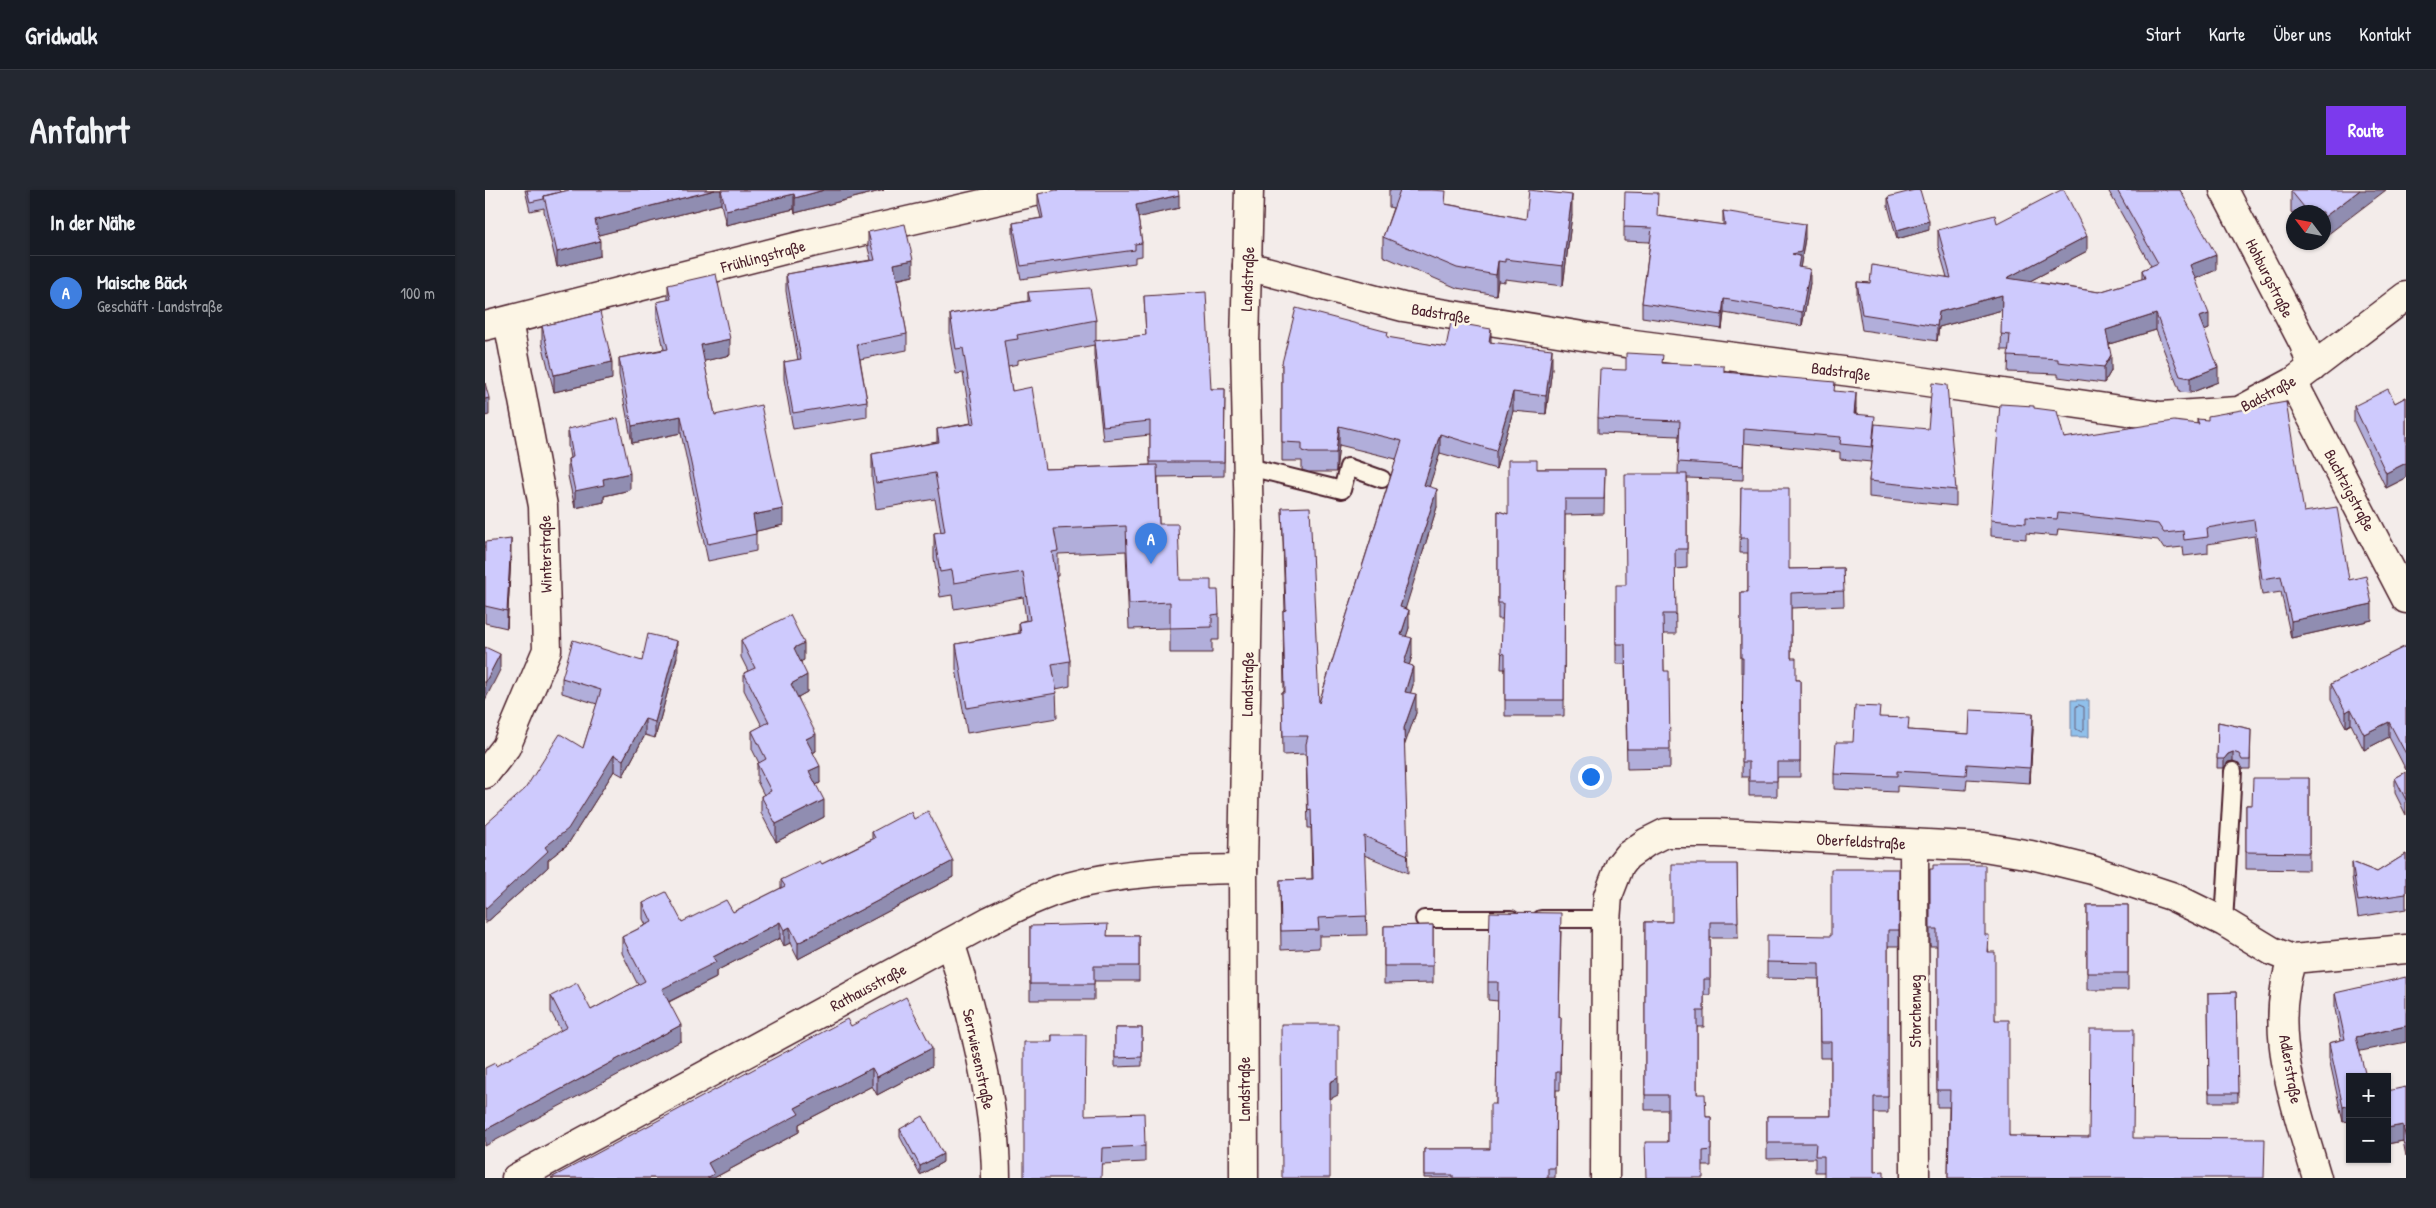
<!DOCTYPE html>
<html lang="de">
<head>
<meta charset="utf-8">
<style>
	body { margin:0; font-family:"Patrick Hand",sans-serif; background:#242831; color:#f1f3f6 }
	.controls { position:absolute; right:15px; bottom:15px; display:grid; overflow:hidden; border-radius:0px; box-shadow:0 1px 4px #0004 }
	.controls button { width:45px; height:45px; display:grid; place-items:center; padding:0; border:0; border-bottom:1px solid #363941; background:#171b24; color:#f1f3f6; font:25px sans-serif }
	.compass { position:absolute; left:1801px; top:15px; width:45px; height:45px; border-radius:50%; background:#171b24; box-shadow:0 1px 4px #0004; rotate:302deg }
	.you { position:absolute; left:1105px; top:586px; width:18px; height:18px; margin:-12px; border:4px solid #fff; border-radius:50%; background:#1a73e8; box-shadow:0 0 0 8px #1a73e833 }
	.badge { display:grid; place-items:center; width:32px; height:32px; border-radius:50%; background:#7c3aed; color:#fff; font-size:16px; font-weight:700 }
	.pin { position:absolute; translate:-50% -41px; filter:drop-shadow(0 1px 2px #0008) }
	.pin::after { content:''; position:absolute; top:26px; width:18px; height:15px; background:inherit; clip-path:polygon(0 0,100% 0,50% 100%) }
	.list { margin:0; padding:0; list-style:none }
	h2 { display:flex; justify-content:space-between; align-items:center; height:65px; margin:0; padding:0 20px; font-size:21px }
	h2 small { font-size:16px; font-weight:400; color:#9ea1a6 }
	.list li { display:grid; grid-template-columns:32px 1fr auto; gap:15px; align-items:center; box-sizing:border-box; height:75px; padding:0 20px; border-top:1px solid #363941 }
	.list b { display:block; font-size:19px; white-space:nowrap }
	.list p { margin:0; font-size:16px; white-space:nowrap; color:#9ea1a6 }
	.list em { font-size:16px; font-style:normal; color:#9ea1a6 }
	.map { position:relative; flex:none; width:1921px; height:988px; overflow:hidden; border-radius:0px }
	header { display:flex; align-items:center; gap:30px; box-sizing:border-box; height:70px; padding:0 25px; background:#171b24; border-bottom:1px solid #363941 }
	header strong { font-size:24px }
	nav { display:flex; gap:28px; margin-inline-start:auto; font-size:18px }
	.intro { display:flex; align-items:center; justify-content:space-between; box-sizing:border-box; height:120px; padding:0 30px }
	h1 { margin:0; font-size:35px }
	.button { padding:12px 22px; border-radius:0px; background:#7c3aed; color:#fff; font-size:18px; font-weight:700 }
	main { display:flex; gap:30px; padding:0 30px }
	aside { flex:1; background:#171b24; border-radius:0px; box-shadow:0 1px 4px #0004 }
	.map>svg:first-child { display:block }
	.water { fill:#90c0eb; stroke:#74809e }
	.lines { fill:none; stroke-linecap:round; stroke-linejoin:round }
	.shore { stroke:#665f78; stroke-width:1 }
	.service-casing { stroke:#4a1f2b; stroke-width:20 }
	.minor-casing { stroke:#4a1f2b; stroke-width:31 }
	.tertiary-casing { stroke:#4a1f2b; stroke-width:31 }
	.service { stroke:#fcf5e5; stroke-width:16 }
	.minor { stroke:#fcf5e5; stroke-width:28 }
	.tertiary { stroke:#fcf5e5; stroke-width:28 }
	.wall { fill:#b1aeda; stroke:#4a1f2b; fill-rule:evenodd }
	.shaded-wall { fill:#908db1; stroke:#4a1f2b }
	.building { fill:#cecafd; stroke:#4a1f2b }
	.labels { text-anchor:middle; dominant-baseline:central; stroke-width:5; stroke-linejoin:round; paint-order:stroke }
	.street-label { font-size:16px; fill:#4a1f2b; stroke:#fcf5e5 }
</style>
</head>
<body>
<header>
<strong>Gridwalk</strong>
<nav><a>Start</a><a>Karte</a><a>Über uns</a><a>Kontakt</a></nav>
</header>
<div class="intro"><h1>Anfahrt</h1><a class="button">Route</a></div>
<main>
<aside>
<h2>In der Nähe<small></small></h2>
<ul class="list">
<li><span class="badge" style="background:#3f7fe0">A</span><div><b>Maische Bäck</b><p>Geschäft · Landstraße</p></div><em>100 m</em></li>
</ul>
</aside>
<div class="map">
<svg width="1921" height="988" viewBox="0 0 1921 988">
	<rect width="100%" height="100%" fill="#f3ecea"/>
	<filter id="ink" filterUnits="userSpaceOnUse"><feTurbulence type="fractalNoise" baseFrequency=".02" numOctaves="2"/><feDisplacementMap in="SourceGraphic" scale="10" xChannelSelector="R" yChannelSelector="G"/><feConvolveMatrix kernelMatrix="1 2 1 2 8 2 1 2 1" color-interpolation-filters="sRGB"/></filter>
	<g filter="url(#ink)">
		<path class="water" d="M1586,510H1604V547H1586Z"/>
		<g class="lines">
			<path class="shore" d="M1594,515L1599,517V539L1597,542L1591,539V517Z"/>
			<defs>
				<path id="service" d="M764,277L857,300L863,277L897,289
					M939,729H1026
					M1056,729H1121
					M1739,732L1748,581"/>
				<path id="minor" d="M1739,0L1819,154L1827,178
					M762,76L918,117L1141,153L1428,190L1676,226L1754,221L1808,192L1921,106
					M0,136L326,53L558,0
					M1808,192L1921,409
					M0,584L21,557L62,460L58,316L23,131
					M1429,654L1430,988
					M465,752C487,820 511,917 511,988
					M1807,769C1804,779 1801,789 1800,799C1789,862 1815,929 1832,988
					M31,988L502,732C528,719 555,705 583,697C639,681 700,680 758,679
					M1120,988L1121,731L1123,706L1135,675L1142,666L1162,652L1180,643H1232L1499,657L1546,665L1607,680L1686,706L1739,732L1787,761L1807,769L1921,759"/>
				<path id="tertiary" d="M759,988L758,679L764,340L760,153L764,0"/>
			</defs>
			<use href="#service" class="service-casing"/>
			<use href="#minor" class="minor-casing"/>
			<use href="#tertiary" class="tertiary-casing"/>
			<use href="#service" class="service"/>
			<use href="#minor" class="minor"/>
			<use href="#tertiary" class="tertiary"/>
		</g>
		<path class="wall" d="M40,0H74L75,2L84,0H399L310,23L309,19L241,35L236,14L113,45L115,66L72,77L59,21V18L45,21Z
			M904,0H945L961,14L1041,29L1087,25L1078,96L1020,89V92L1013,91L1011,105L972,98L898,66V47L908,18L904,17Z
			M1623,0H1695L1731,80L1710,89L1724,139L1719,141L1733,192L1705,203L1695,202L1671,140L1624,154L1626,181L1619,193L1573,187V184L1523,182L1524,160H1516L1517,120L1454,137L1452,151L1377,140L1372,108V92L1385,93L1462,87L1453,56V40L1512,33L1602,61L1545,91L1614,102L1657,89V80L1666,76Z
			M1806,1L1838,22H1808V24L1806,22Z
			M553,4L694,18L653,27L657,53V66L650,67V73L536,89L528,46V33L556,28L553,17Z
			M1403,7L1444,40L1412,49L1403,16Z
			M1238,21L1320,48L1315,78L1325,93L1317,136L1239,123L1237,139L1157,127V113L1165,52L1139,51V37L1173,26L1238,35Z
			M383,42L428,86L412,90L422,144V160L375,169L382,211V227L308,239L299,189V172L313,170L301,101V84L386,70L383,58Z
			M183,95L245,165L219,171L230,225L298,335L271,341V361L223,371L196,243L147,253L134,185V168L179,159L172,129V112L183,110Z
			M543,102L611,130V151L661,145L659,106L726,199H740L739,286L673,287L674,334L695,390L726,400L734,424V450H727V463H685V438L644,439L641,361L573,364V386H571L585,471V496L571,499L572,528L482,543L471,479V454L534,443V432L541,430L538,407L469,419L467,405L455,407L449,368V343L456,342L450,309L391,319L387,289V264L452,252V239L486,233L478,183L471,184L465,150V124L543,111ZM609,155V165L618,250L665,245V275L560,279L527,201L523,176L533,174V170Z
			M57,136L127,189L69,202L57,153Z
			M903,148L961,157L1006,152L1067,178L1061,224L1028,221L1011,279L955,263L944,296L952,317L920,418L924,438L921,446L927,466L924,475L928,495L925,503L931,523L919,555L923,683L879,665L882,745L834,746V758L796,760L795,690L827,689L826,638H823L821,564L798,565L797,502H799L798,421L800,420L797,318L834,513L911,269L854,255L851,282H824L817,280V271H797V173Z
			M1178,173L1239,182L1350,201L1371,218V224L1390,234L1471,300V316L1384,307V291L1386,272L1355,269V262L1259,253L1258,290L1202,288V378L1190,379L1191,444H1178L1179,481L1185,559V578L1142,579L1140,474H1131V414L1141,395L1193,284L1194,246L1113,243V228L1141,180Z
			M1921,207V288L1901,298L1869,232V216L1910,213Z
			M1549,218L1579,248L1712,234V229L1819,322L1864,390L1887,430L1806,448L1796,402L1777,405L1769,346L1723,354V363L1699,366L1698,357L1679,359L1673,350L1573,339L1572,346L1541,343V349L1506,346V330Z
			M83,239L145,300L119,306V312L90,318L83,286V269L85,268L83,256Z
			M1052,279H1120L1119,324L1080,325L1079,526H1020V479H1016L1018,429H1013V321L1023,324Z
			M1256,298L1304,379L1358,378L1359,416L1306,418V468L1311,490H1315V587H1292V606H1264V587H1257L1258,483H1256V402H1263V363H1255Z
			M0,352L26,366L22,438L0,433Z
			M256,450L319,470L316,471L322,502L313,507L331,561L328,563L335,593L331,595L339,627L291,652L276,623V606L279,605L272,591V574L274,573L267,559V541L277,536L259,500V483L263,481L256,467Z
			M1921,456V580L1904,547L1879,560L1866,534L1861,537L1846,510V494Z
			M192,467L170,548L160,545L138,586L129,581L83,654L63,670V677L0,734L98,558L112,514L77,503V488L157,471Z
			M1395,527L1424,540L1484,544L1548,539L1545,593L1482,589L1481,600L1412,596V602L1349,599V584L1368,552Z
			M1733,532L1766,539L1765,579H1757L1754,573L1748,571L1743,572L1739,578H1732Z
			M1921,582V625L1910,603V588Z
			M1824,588V680L1761,679V615H1767Z
			M429,629L468,687L313,769L305,753L299,756L295,748L231,781V788L184,812L196,851L76,841L66,822V806L106,820L153,795L137,763V747L161,735L158,729V713L197,732L248,722L296,698V690L337,674L387,649V642Z
			M1921,664V719L1873,727L1867,687V672L1892,682Z
			M1252,674L1253,748H1225V805H1219V837H1212V904L1221,927H1226V976H1218L1183,952V920H1160V732H1187Z
			M1414,679V756H1403V923H1389V982H1330V968L1282,969V926H1346V868H1335L1334,789L1282,788V772L1346,746Z
			M1445,679L1500,745L1504,762L1510,830L1524,946L1648,948L1463,988L1464,917H1452V756H1445Z
			M1602,715H1643V800H1602Z
			M948,735V793L899,794V736Z
			M545,736L623,746H654V791H609V810H545Z
			M1076,741L1074,827H1076L1075,900H1071L1070,988H939V959H1005L1011,914L1013,811L1003,810V792Z
			M1751,802L1753,912H1724L1723,803Z
			M1850,803L1875,862L1858,932L1844,868V853L1856,850L1850,819Z
			M366,836L447,876L392,905L387,896L314,934V942L229,988H66Z
			M630,838H657V876L630,877Z
			M567,845L600,925L660,956V972L617,974L567,852Z
			M1921,897V966L1918,951L1902,954Z
			M415,939L458,972L435,985L415,947Z"/>
		<path class="shaded-wall" d="M230,0H236V14L110,46V30Z
			M339,0H399L310,23V8Z
			M1875,0H1901L1838,48V28Z
			M309,4V19L241,35V20Z
			M694,5V18L651,28V15Z
			M1087,5V25L1078,96V76Z
			M1444,31V40L1412,49V40Z
			M1320,34V48L1313,91L1307,64Z
			M1602,46V61L1522,103V88Z
			M115,51V66L72,77V62Z
			M1731,65V80L1705,91V75Z
			M428,70V86L409,90V74Z
			M1013,71V91L1011,105V85Z
			M1325,79V93L1317,136V122Z
			M1517,105V120L1454,137L1452,151V136L1454,122Z
			M1239,109V123L1237,139V125Z
			M1671,124V140L1621,155V140Z
			M1724,124V139L1714,143V127Z
			M1006,139V158L1004,152Z
			M245,149V165L216,172V155Z
			M1067,159V178L1061,224V206Z
			M1626,165V181L1619,193V177Z
			M127,172V189L69,202V185Z
			M1733,177V192L1705,203V188Z
			M1028,202V221L1011,279V261Z
			M1371,203V218L1369,239V224Z
			M4,208V225L0,226V209Z
			M196,226V243L147,253V236Z
			M854,236V255L851,282V263Z
			M955,244V263L939,313V295Z
			M1921,273V288L1901,298V283Z
			M145,283V300L119,306V312L90,318V301L118,289Z
			M952,299V317L915,436V417Z
			M298,319V335L268,342V325Z
			M26,349V366L22,438V421Z
			M1887,414V430L1806,448V431Z
			M924,420V438L916,463V445Z
			M927,448V466L919,492V473Z
			M192,451V467L170,548V532Z
			M319,453V470L309,475V458Z
			M15,464V480L0,510V493Z
			M928,476V495L920,521V502Z
			M322,485V502L306,511V494Z
			M931,504V523L919,557V538Z
			M1866,519V534L1861,537V522Z
			M1548,523V539L1545,593V578Z
			M160,529V545L138,586V570Z
			M1904,532V547L1879,560V544Z
			M331,544V561L321,566V549Z
			M1748,562V571L1743,572L1739,578V569L1743,564Z
			M129,565V581L83,654L63,670V677L0,734V719L60,657Z
			M335,576V593L324,598V581Z
			M339,610V627L291,652V634Z
			M468,671V687L313,769V753Z
			M295,732V748L231,781V788L177,815V799L228,767Z
			M305,737V753L299,756V740Z
			M196,835V851L0,956V940Z
			M1921,836V852L1871,862V847Z
			M447,858V876L392,905V887Z
			M387,878V896L314,934V942L229,988H222L223,973L310,918Z
			M853,888V905L845,909V892Z
			M1865,915V931L1858,932V917Z
			M1918,935V951L1902,954V938Z
			M458,964V972L435,985V976Z"/>
		<path class="building" d="M42,0H74L75,2L59,6V9L45,12Z
			M84,0H230L110,30L115,51L72,62L59,6Z
			M236,0H339L310,8L309,4L241,20Z
			M571,0H693L694,5L651,15L657,53L650,54V60L536,76L528,33L558,28L553,4Z
			M915,0H945L961,1L960,14L1041,29L1044,0L1087,5L1078,76L1020,69V72L1013,71L1011,85L972,78L898,47Z
			M1430,0H1435L1444,31L1412,40L1403,7Z
			M1576,0H1579L1602,46L1522,88L1614,102L1660,88L1657,80L1673,73L1632,0H1695L1731,65L1705,75L1724,124L1714,127L1733,177L1705,188L1695,186L1671,124L1621,140L1626,165L1619,177L1573,172V169L1523,166L1525,145L1516,144L1517,105L1454,122L1452,136L1377,124L1372,92L1385,93L1387,75L1466,88L1453,40L1510,25L1512,33Z
			M1808,0H1875L1838,28V22H1823L1806,1Z
			M1140,2L1173,3L1172,26L1240,35L1238,21L1320,34L1316,62L1307,64L1315,66L1313,77L1325,79L1317,122L1239,109L1237,125L1157,113L1167,38L1139,37Z
			M420,34L428,70L409,74L422,144L372,154L382,211L308,223L299,172L316,169L301,84L390,70L383,42Z
			M231,84L245,149L216,155L230,225L276,215L298,319L268,325L271,344L223,354L196,226L147,236L134,168L183,159L172,112L186,109L183,95Z
			M605,98L611,130L532,145L533,149L519,151L527,201L547,197L560,279L672,275L674,334H693L695,390H726V400H733L734,424L727,425V437L685,438V412L644,414L641,336L569,339L573,361L567,362L585,471L567,474L572,503L482,518L471,454L536,443L534,432L545,430L538,382L469,393L467,380L455,382L449,343L460,341L450,283L391,293L387,264L454,252L452,239L490,233L478,158L471,159L465,124L545,111L543,102Z
			M721,102L726,199H740L739,272H665V231L618,236L609,151L661,145L659,106Z
			M811,118L903,142L902,147L961,157L966,132L1006,139L1004,152L1067,159L1061,206L1028,202L1011,261L955,244L939,295L952,299L915,417L924,420L916,445L927,448L919,473L928,476L920,502L931,504L919,538L923,665L879,646L882,726L833,728L834,740L796,741L795,690L828,689L826,619L823,620L821,554L823,546H798L797,502H800L798,421L801,420L797,318L825,317L834,513L917,251L854,236L851,263H824L817,261V253L797,252V173Z
			M115,122L127,172L69,185L57,136Z
			M1141,163L1178,165L1177,173L1239,176V182L1350,192L1349,201L1371,203L1369,224L1390,226L1387,257L1355,254L1356,247L1259,239L1258,276L1193,272L1195,231L1113,228L1115,179L1141,180Z
			M0,193L4,208L0,209Z
			M1447,193L1462,195L1471,300L1384,291L1390,234L1443,239Z
			M1903,199L1910,213L1921,207V273L1901,283L1869,216Z
			M1801,212L1819,322L1852,317L1864,390L1881,386L1887,414L1806,431L1796,386L1777,389L1769,330L1722,338L1723,347L1699,350L1698,341L1679,343L1673,334L1573,323L1572,329L1541,327V333L1506,330L1515,214L1549,216V218L1572,221L1579,248L1689,231L1714,234L1712,229L1723,230V226Z
			M133,228L145,283L118,289L119,295L90,301L83,269L88,267L83,239Z
			M1023,270H1052V279H1120L1119,309H1080L1079,510H1020V464L1016,463L1018,413H1013V321L1023,324Z
			M1140,284H1202V359H1190L1191,424H1178L1179,481H1184L1185,559H1142L1140,454H1131V395H1141Z
			M1256,298H1304V379L1358,378L1359,401L1306,403V468H1311V490H1315V572H1292V591H1264V572H1257L1258,468H1256V402H1263V348H1255Z
			M26,349L22,421L0,416V352Z
			M305,425L319,453L309,458L322,485L306,494L331,544L321,549L335,576L324,581L339,610L291,634L276,606L286,601L272,574L281,569L267,541L284,532L259,483L270,478L256,450Z
			M163,444L192,451L170,532L160,529L138,570L129,565L83,639L60,657L63,661L0,719V635L40,599L75,544L98,558L116,500L77,488L88,450L157,471Z
			M1921,456V564L1904,532L1879,544L1866,519L1861,522L1846,494Z
			M0,457L15,464L0,493Z
			M1370,516L1395,517L1394,527L1424,528L1423,540L1484,544L1485,520L1548,523L1545,578L1482,574L1481,585L1412,581V586L1349,584L1351,552H1368Z
			M1733,532L1766,539L1765,570H1757L1754,564L1748,562L1743,564L1739,569H1732Z
			M1921,582V610L1910,588Z
			M1768,588H1824V663L1761,662V615H1767Z
			M443,621L468,671L313,753L305,737L299,740L295,732L228,767L231,772L177,799L196,835L0,940V878L10,873L11,876L82,837L66,806L92,793L106,820L160,791L137,747L167,732L158,713L181,702L197,732L241,710L248,722L300,696L296,690L335,671L337,674L390,648L387,642L413,628L426,622L429,629Z
			M1921,664V704L1873,711L1867,672L1892,682Z
			M1187,674H1252L1253,732H1225V789H1219V821H1212V904H1220L1221,927H1226V960L1218,961V988H1161L1160,952H1183V905H1160V732H1187Z
			M1448,675H1500V745H1504L1503,762H1510V830H1524V946L1604,947L1605,839H1649L1648,948L1780,949L1779,988H1463L1465,900H1452V739H1445V679H1448Z
			M1346,679H1414V740H1403V907H1389V982L1399,981V988H1339V966H1330L1331,953H1282V926H1346V852H1335L1334,773L1282,772V745L1346,746Z
			M1602,715H1643V783H1602Z
			M1005,722L1076,723L1074,827H1076L1075,882H1071L1070,978H1063V988H968V985H939V959H1005V914H1011L1013,792H1003Z
			M623,734L622,746H654V776H609V794H545V736Z
			M948,735V776H899V736Z
			M1921,787V836L1871,847L1881,887H1865V915L1858,917L1844,853L1860,849L1850,803Z
			M1751,802L1753,903H1724L1723,803Z
			M421,807L447,858L392,887L387,878L310,918L314,924L223,973L229,984L222,988H66L362,829L366,836Z
			M796,834H853V888L845,892V988H797Z
			M630,838H657V867L630,868Z
			M567,845H601L600,925L659,923L660,956L617,958L616,988H539V852H567Z
			M1921,897V950L1918,935L1902,938V901Z
			M438,926L458,964L435,976L415,939Z"/>
	</g>
	<g class="labels">
		<g class="street-label">
			<text transform="translate(278 66) rotate(-15)">Frühlingstraße</text>
			<text transform="translate(1785 88) rotate(63)">Hohburgstraße</text>
			<text transform="translate(762 89) rotate(-88)">Landstraße</text>
			<text transform="translate(956 123) rotate(9)">Badstraße</text>
			<text transform="translate(1356 181) rotate(7)">Badstraße</text>
			<text transform="translate(1783 203) rotate(-28)">Badstraße</text>
			<text transform="translate(1865 300) rotate(62)">Buchtzigstraße</text>
			<text transform="translate(60 364) rotate(-91)">Winterstraße</text>
			<text transform="translate(762 494) rotate(-89)">Landstraße</text>
			<text transform="translate(1376 651) rotate(3)">Oberfeldstraße</text>
			<text transform="translate(383 797) rotate(-28)">Rathausstraße</text>
			<text transform="translate(1430 821) rotate(-90)">Storchenweg</text>
			<text transform="translate(494 869) rotate(78)">Serrwiesenstraße</text>
			<text transform="translate(1806 879) rotate(80)">Adlerstraße</text>
			<text transform="translate(759 899) rotate(-90)">Landstraße</text>
		</g>
	</g>
</svg>
<div class="controls">
<button>+</button>
<button>−</button>
</div>
<svg class="compass" viewBox="-18 -18 36 36"><path d="M0-13l5 13h-10z" fill="#e53935"/><path d="M0 13l5-13h-10z" fill="#9ea1a6"/></svg>
<div class="you"></div>
<div class="pin badge" style="left:666px;top:374px;background:#3f7fe0">A</div>
</div>
</main>
</body>
</html>
